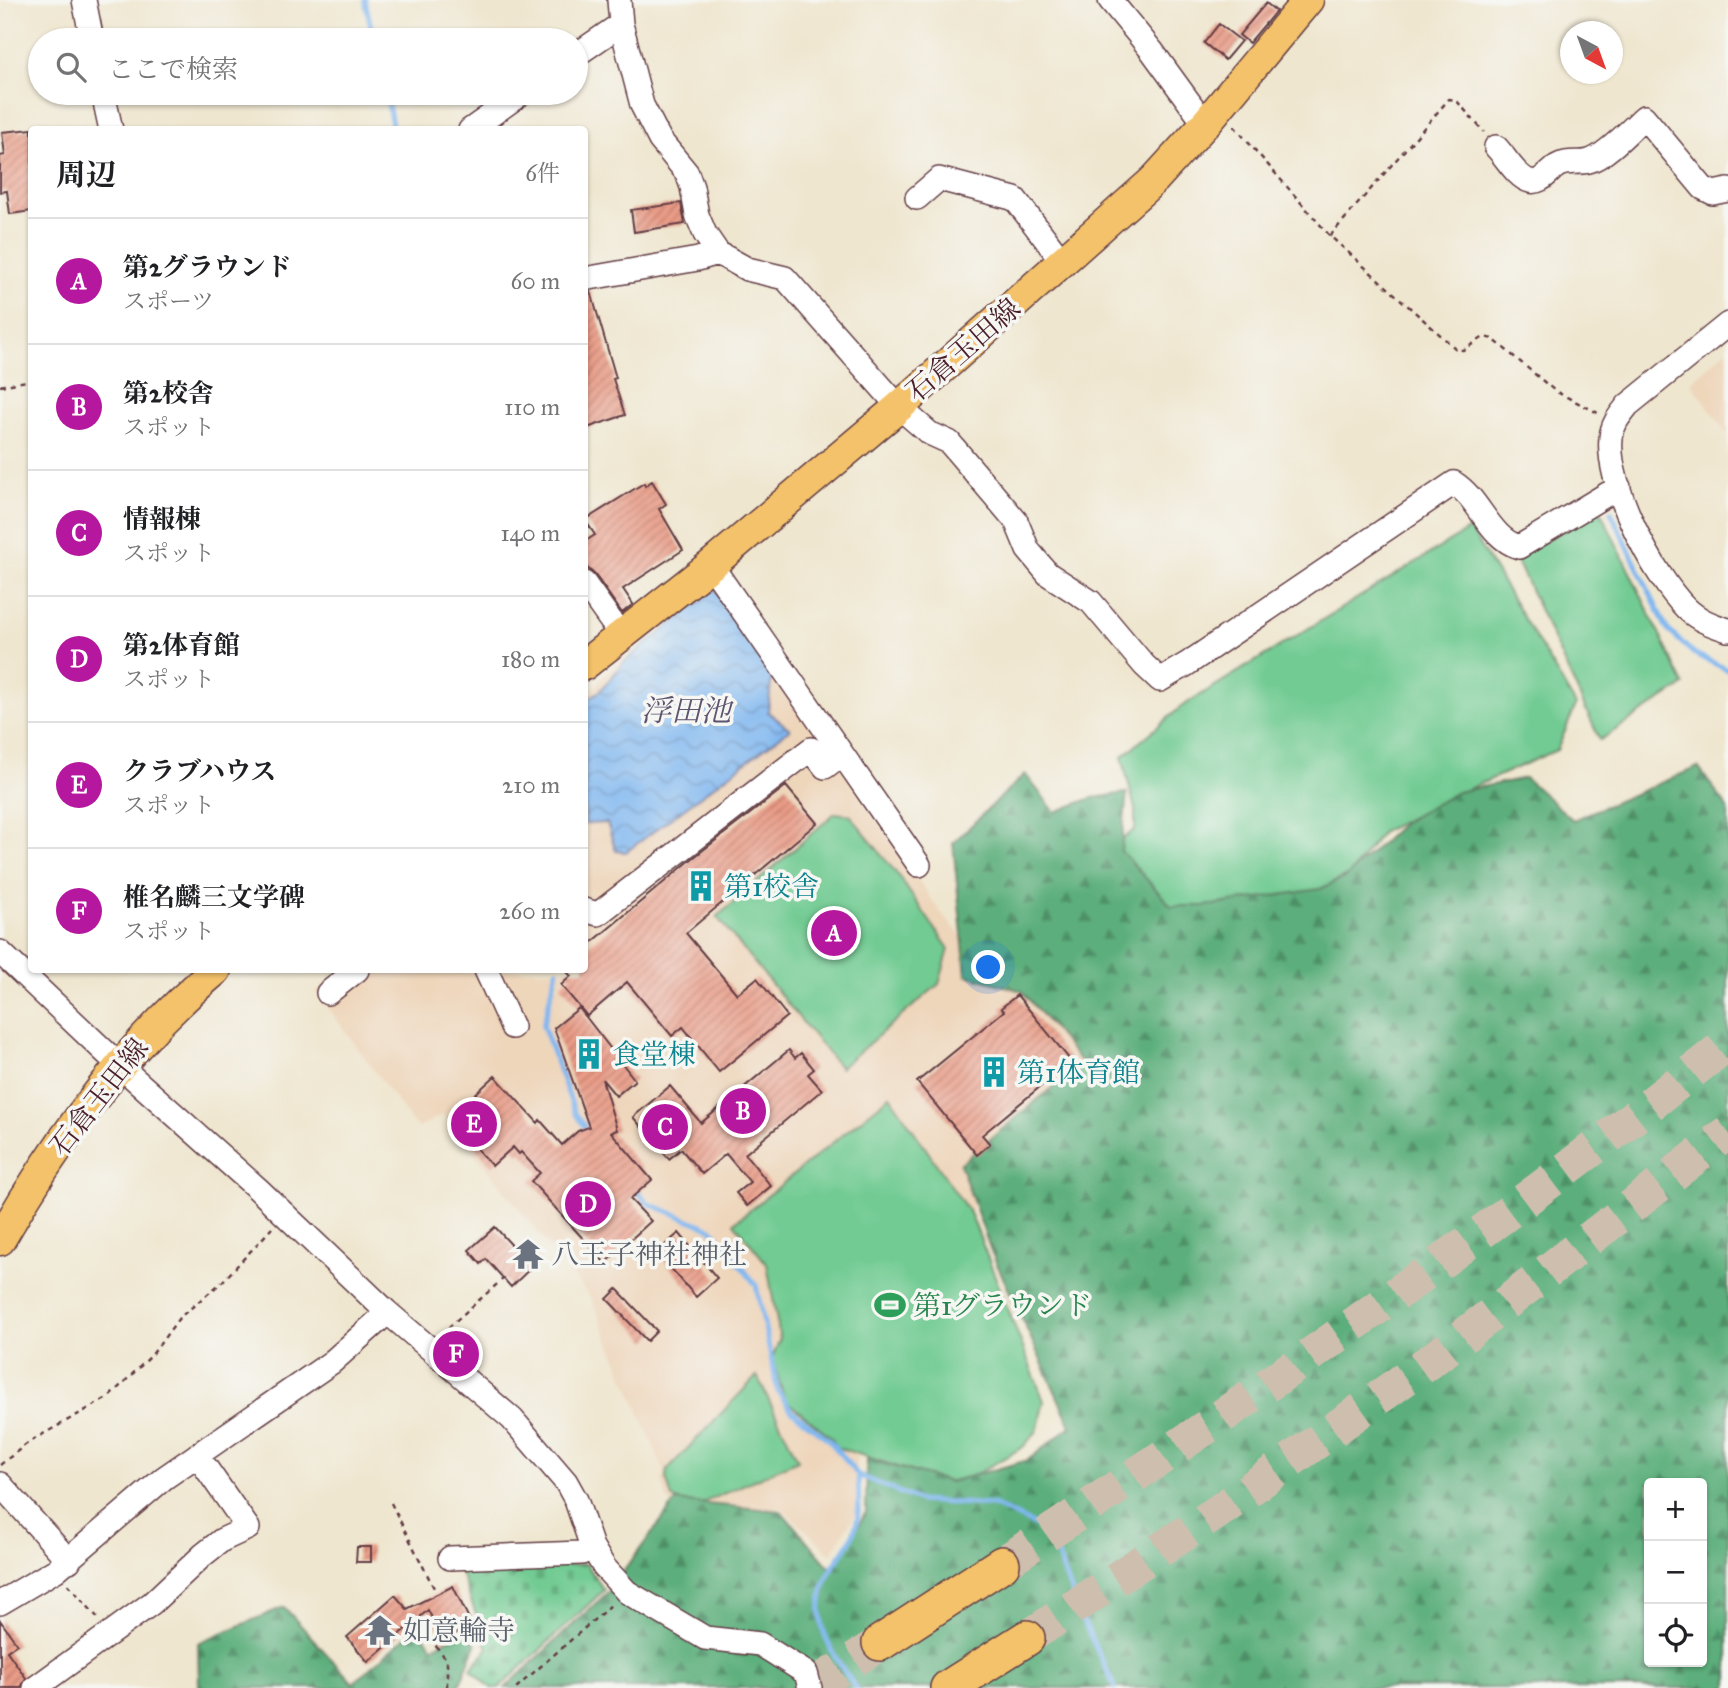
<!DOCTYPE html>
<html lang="ja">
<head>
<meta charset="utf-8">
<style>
	body { margin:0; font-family:"IM FELL Great Primer","Noto Serif JP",serif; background:#f2f2f2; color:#202124 }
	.controls { position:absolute; right:21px; bottom:21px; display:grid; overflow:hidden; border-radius:7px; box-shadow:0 2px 5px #0004 }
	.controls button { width:63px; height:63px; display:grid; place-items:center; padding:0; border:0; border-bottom:2px solid #e0e0e0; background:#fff; color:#202124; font:35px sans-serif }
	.compass { position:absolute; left:1560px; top:21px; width:63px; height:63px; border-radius:50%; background:#fff; box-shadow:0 2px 5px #0004; rotate:139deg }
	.you { position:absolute; left:989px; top:968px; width:24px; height:24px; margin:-18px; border:5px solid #fff; border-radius:50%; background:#1a73e8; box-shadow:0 0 0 10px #1a73e833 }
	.badge { display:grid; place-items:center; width:46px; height:46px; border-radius:50%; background:#b5179e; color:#fff; font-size:23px; font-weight:700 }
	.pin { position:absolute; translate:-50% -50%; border:4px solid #fff; box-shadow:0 2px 7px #0006 }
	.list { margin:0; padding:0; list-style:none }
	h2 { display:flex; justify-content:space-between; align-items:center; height:91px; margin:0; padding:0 28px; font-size:30px }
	h2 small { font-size:23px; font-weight:400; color:#757577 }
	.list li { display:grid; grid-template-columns:46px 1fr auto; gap:21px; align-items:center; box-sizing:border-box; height:126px; padding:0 28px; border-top:2px solid #e0e0e0 }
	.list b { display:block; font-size:26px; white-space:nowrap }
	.list p { margin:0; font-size:23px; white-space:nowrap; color:#757577 }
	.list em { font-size:23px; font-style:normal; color:#757577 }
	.icon { flex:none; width:38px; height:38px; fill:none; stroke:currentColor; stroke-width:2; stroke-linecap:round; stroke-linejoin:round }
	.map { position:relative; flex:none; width:1728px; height:1688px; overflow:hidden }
	.search { position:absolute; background:#fff; box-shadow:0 2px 5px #0004; left:28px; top:28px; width:560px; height:77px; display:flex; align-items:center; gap:18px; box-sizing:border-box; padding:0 24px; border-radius:38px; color:#757577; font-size:26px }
	.panel { position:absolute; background:#fff; box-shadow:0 2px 5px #0004; left:28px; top:126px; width:560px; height:847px; border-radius:7px }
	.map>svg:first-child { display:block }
	.built { fill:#eed6bb }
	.grass { fill:#71cb92; stroke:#5e755e; stroke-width:2 }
	.forest { fill:url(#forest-firs); stroke:#536754; stroke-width:2; fill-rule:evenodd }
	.cemetery { fill:url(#cemetery-stones); stroke:#5e755e; stroke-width:2 }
	.water { fill:url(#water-waves); stroke:#656b8e; stroke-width:2 }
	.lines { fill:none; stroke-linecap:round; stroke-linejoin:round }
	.stream { stroke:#80b7f0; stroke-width:5 }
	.building { fill:url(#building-hatch) }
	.highway-tunnel { stroke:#cebeae; stroke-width:35; stroke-dasharray:35 18; stroke-linecap:butt }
	.minor-casing { stroke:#633d44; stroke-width:26 }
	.major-casing { stroke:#633d44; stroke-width:33 }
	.highway-casing { stroke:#633d44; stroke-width:38 }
	.path { stroke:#633d44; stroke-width:2.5; stroke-dasharray:5 5; stroke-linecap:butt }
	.minor { stroke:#fff; stroke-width:23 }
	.major { stroke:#f4c26a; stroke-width:30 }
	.highway { stroke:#f4c26a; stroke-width:35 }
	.labels { text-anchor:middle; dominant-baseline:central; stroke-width:7; stroke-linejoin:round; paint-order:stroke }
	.street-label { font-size:28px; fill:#4a1f2b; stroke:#f6f6f2 }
	.culture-label { font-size:28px; fill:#0d838f; stroke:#f6f6f2; text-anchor:start }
	.worship-label { font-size:28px; fill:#5b616d; stroke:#f6f6f2; text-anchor:start }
	.leisure-label { font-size:28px; fill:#27864d; stroke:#f6f6f2; text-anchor:start }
	.water-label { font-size:30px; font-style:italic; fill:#5d5470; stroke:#f6f6f2 }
</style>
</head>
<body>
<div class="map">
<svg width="1728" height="1688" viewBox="0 0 1728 1688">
	<defs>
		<pattern id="forest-firs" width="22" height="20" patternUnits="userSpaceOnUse" patternTransform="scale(1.75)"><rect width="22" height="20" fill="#5caf7c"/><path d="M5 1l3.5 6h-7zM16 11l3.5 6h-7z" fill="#4e8e66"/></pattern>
		<pattern id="cemetery-stones" width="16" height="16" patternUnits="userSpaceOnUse" patternTransform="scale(1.75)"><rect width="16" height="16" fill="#71cb92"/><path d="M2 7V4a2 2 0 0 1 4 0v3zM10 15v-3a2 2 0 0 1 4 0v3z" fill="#63ae7e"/></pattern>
		<pattern id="water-waves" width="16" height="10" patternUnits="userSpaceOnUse" patternTransform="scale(1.75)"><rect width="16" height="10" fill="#80b7f0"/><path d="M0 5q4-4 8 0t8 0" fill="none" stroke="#6b94c3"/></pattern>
		<pattern id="building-hatch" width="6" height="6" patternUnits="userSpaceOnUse" patternTransform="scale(1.75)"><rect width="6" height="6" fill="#e99b86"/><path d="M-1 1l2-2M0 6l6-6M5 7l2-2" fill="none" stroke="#bf7e6e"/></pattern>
	</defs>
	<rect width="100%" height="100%" fill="#f6f6f2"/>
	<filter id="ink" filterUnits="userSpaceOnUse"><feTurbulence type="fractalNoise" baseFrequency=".0143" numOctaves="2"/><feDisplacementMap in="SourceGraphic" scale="14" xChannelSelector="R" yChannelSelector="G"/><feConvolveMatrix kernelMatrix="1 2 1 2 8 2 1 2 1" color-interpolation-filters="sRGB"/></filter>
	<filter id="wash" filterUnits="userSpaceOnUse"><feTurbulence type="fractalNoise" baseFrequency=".00686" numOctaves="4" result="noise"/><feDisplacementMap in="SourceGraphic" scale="28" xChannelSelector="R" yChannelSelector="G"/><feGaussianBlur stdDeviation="1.57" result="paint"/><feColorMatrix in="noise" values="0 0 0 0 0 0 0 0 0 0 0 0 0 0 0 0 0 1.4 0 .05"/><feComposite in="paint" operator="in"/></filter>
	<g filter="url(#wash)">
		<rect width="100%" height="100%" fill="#efe6cf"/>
		<path class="built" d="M1728,349V435L1691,382Z
			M709,582L714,583L939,910L989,969L1021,984L1082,1063L973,1173L971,1215L1044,1401L1037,1431L1023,1447L945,1482L857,1454L856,1513L831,1554L780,1507L723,1525L677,1507L667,1500L662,1481L664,1471L591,1298L443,1114L419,1128L412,1122L316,991L349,970H584L585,694L596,685L628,648Z"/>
		<path class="grass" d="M1600,510L1684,685L1600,740L1515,557Z
			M1470,529L1576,705L1557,750L1455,795L1382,832L1350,874L1315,892L1176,914L1114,847L1135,829V809L1122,757L1181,707Z
			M835,813L850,815L897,874L949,949L939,984L840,1068L717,917Z
			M890,1096L971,1215L1044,1401L1037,1431L1023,1447L971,1477L945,1482L836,1447L831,1437L785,1400L772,1358L780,1339L767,1264L734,1223Z
			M757,1376L798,1460L694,1507L672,1498L666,1478L667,1470Z"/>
		<path class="forest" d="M1698,767L1728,808V1688H505L608,1592L676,1501L781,1511L832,1570L866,1512L867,1459L950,1482L1028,1460L1071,1426L991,1251L960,1164L1082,1063L1022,991L966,975L953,843L1025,774L1055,812L1092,798L1127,793L1121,851L1171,906H1205L1320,889L1346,877L1404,822L1457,792L1525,778L1573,820ZM1649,1483H1702V1662H1649Z
			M284,1607L353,1683L417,1627L433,1647L467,1629L476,1645L458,1688H199L198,1643Z"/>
		<path class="cemetery" d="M586,1564L604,1590L499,1688H491L471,1669L488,1648L460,1570Z"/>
		<path class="water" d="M715,589L772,674L768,712L790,729L626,852L616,851L607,823L585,824L584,702L601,690L624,662Z"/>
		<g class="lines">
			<path class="stream" d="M365,0L374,40
				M386,93L393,130
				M1611,512L1667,629L1693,653L1728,670
				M557,970L543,1026L575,1113L584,1126
				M635,1188L647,1203L712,1229L756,1285L778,1391L792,1411L828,1439L858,1475L920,1501L993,1505L1039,1527L1055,1548L1079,1612L1115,1688
				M856,1688C832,1654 810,1624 826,1580C831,1565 845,1553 851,1539C861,1519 859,1496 858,1475"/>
		</g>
		<g id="blocks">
			<path class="building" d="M1266,3L1276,11L1249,43L1239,35Z
				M1219,24L1241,41L1225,60L1204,43Z
				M32,129V211L10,214L7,191L0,192V156L5,155L2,132Z
				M681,203L685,224L634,232L631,210Z
				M591,292L616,378L613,379L625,415L584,429V293Z
				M652,481L666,504L659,509L683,550L623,589L633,604L622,613L595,575L584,565V542L595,535L585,520L644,483L645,486Z
				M786,786L817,823L686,933L737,994L757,978L787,1016L719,1072L683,1027L672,1036L627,982L587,1016L561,985L571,976L565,970H584V949L693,858Z
				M1017,995L1071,1061L982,1135L990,1144L977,1155L917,1082L1004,1011L1001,1008Z
				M579,1008L635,1080L616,1096L602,1079L617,1130L611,1132L652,1180L630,1199L651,1221L605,1263L531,1181L540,1173L521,1152L519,1154L513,1147L492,1166L449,1118L495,1076L538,1123L540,1120L562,1145L578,1131L589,1127L554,1028Z
				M789,1050L795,1058L801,1053L814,1069L808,1074L822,1090L745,1154L771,1186L747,1206L736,1193L750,1182L726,1154L702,1174L681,1149L669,1159L633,1117L670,1086L701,1123Z
				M495,1227L518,1252L526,1245L539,1260L511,1287L486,1259L481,1264L469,1250Z
				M679,1233L717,1278L696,1297L657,1252Z
				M617,1289L657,1331L647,1341L607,1299Z
				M357,1547H371V1562H356Z
				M453,1586L472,1625L443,1640L428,1610L368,1662L347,1637L395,1595L407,1609Z
				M0,1620L17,1644L7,1651L26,1678L21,1688H0Z"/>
		</g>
	</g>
	<g filter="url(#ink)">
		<use href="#blocks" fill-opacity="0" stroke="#633d44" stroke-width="2"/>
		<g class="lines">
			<path class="highway-tunnel" d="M1002,1564C1251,1400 1495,1230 1728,1043
				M1027,1638L1222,1509L1444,1351L1728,1132
				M810,1688L880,1643"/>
			<defs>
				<path id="minor" d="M84,0L92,40
					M619,0L621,24L642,105L660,140L687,173L692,187L697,215L705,234L718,253L747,269L785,278L899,407L929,433L949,442L1016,521L1028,550L1048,574L1091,602L1144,665L1160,680L1187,664L1454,483C1480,499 1489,538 1519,547L1619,487
					M1110,0L1152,51L1205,124
					M576,55L621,24
					M103,93L111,130
					M470,130L522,93
					M1496,147C1505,156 1517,178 1530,181C1541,184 1548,172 1557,166C1567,160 1578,164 1589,161C1605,157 1631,129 1644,117L1703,188L1713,193L1728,190
					M917,198L939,179L1015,199L1063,262
					M584,279L698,259L718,253
					M1728,324L1628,405C1620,415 1612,424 1611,438C1606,484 1653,575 1686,608C1698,620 1712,625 1728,630
					M711,565L919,865
					M584,583L621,635
					M584,910L598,914L811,749L825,767L842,754
					M0,952L120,1066L258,1189L386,1311L512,1419L566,1482L576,1500L592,1547L604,1567L627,1592L705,1638L760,1644L806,1673L810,1688
					M486,970L512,1027
					M328,993L357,970
					M0,1484L69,1561
					M450,1558L582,1553L592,1547
					M0,1603L56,1570L164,1478L332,1362L378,1321L386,1311
					M35,1688L152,1603L203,1555L222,1540L248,1528L197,1455"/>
				<path id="major" d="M584,665L711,565L899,407L1154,180L1205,124L1308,0
					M0,1240C57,1140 127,1044 216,970"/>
				<path id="highway" d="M880,1643L1002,1564
					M948,1688L1027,1638"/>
			</defs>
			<use href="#minor" class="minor-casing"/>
			<use href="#major" class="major-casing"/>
			<use href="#highway" class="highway-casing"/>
			<path class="path" d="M1234,126L1330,236L1456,349L1463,350L1484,337L1493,339L1555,391L1600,414
				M1330,236L1449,99L1456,100L1484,132
				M0,386L32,380
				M518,1266L519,1264
				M441,1334L504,1278
				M0,1465L29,1442L109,1397L151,1356L179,1318L222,1282L272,1228
				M391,1503L435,1590
				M68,1584L98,1618
				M414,1622L436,1625
				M423,1630L447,1660V1688
				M516,1688L611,1605"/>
			<use href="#minor" class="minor"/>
			<use href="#major" class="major"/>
			<use href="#highway" class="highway"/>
		</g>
	</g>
	<defs>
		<symbol id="building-bare" viewBox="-9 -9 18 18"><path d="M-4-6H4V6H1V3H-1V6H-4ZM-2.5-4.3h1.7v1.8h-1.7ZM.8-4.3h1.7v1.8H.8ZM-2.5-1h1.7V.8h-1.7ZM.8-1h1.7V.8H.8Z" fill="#0f9aa8" stroke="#f6f6f2" stroke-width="2.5" paint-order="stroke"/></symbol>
		<symbol id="temple-bare" viewBox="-9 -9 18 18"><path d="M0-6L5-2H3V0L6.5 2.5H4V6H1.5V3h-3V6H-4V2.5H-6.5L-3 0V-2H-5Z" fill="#6b7280" stroke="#f6f6f2" stroke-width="2.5" paint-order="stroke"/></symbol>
		<symbol id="stadium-bare" viewBox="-9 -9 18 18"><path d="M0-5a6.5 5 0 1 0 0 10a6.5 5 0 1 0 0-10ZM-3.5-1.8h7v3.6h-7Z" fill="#2e9e5b" stroke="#f6f6f2" stroke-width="2.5" paint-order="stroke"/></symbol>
	</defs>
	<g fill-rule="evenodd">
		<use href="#building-bare" x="679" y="864" width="44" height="44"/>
		<use href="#building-bare" x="567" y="1032" width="44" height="44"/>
		<use href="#building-bare" x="972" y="1050" width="44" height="44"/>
		<use href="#temple-bare" x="506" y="1232" width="44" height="44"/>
		<use href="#stadium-bare" x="868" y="1283" width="44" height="44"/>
		<use href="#temple-bare" x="358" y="1608" width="44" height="44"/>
	</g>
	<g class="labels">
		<g class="street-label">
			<text transform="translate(963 350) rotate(-41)">石倉玉田線</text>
			<text transform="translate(99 1097) rotate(-52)">石倉玉田線</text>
		</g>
		<g class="culture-label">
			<text x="724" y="886">第1校舎</text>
			<text x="612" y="1054">食堂棟</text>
			<text x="1017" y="1072">第1体育館</text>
		</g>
		<g class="worship-label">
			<text x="551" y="1254">八王子神社神社</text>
			<text x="403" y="1630">如意輪寺</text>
		</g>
		<g class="leisure-label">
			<text x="913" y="1305">第1グラウンド</text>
		</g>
		<g class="water-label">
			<text x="686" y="711">浮田池</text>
		</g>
	</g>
</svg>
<div class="controls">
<button>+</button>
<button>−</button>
<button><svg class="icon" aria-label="locate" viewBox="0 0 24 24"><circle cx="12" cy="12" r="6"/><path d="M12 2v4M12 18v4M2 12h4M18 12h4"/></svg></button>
</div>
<svg class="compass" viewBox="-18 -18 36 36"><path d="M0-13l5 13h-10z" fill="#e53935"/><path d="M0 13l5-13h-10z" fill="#757577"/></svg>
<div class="you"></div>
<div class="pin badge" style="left:834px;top:933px">A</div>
<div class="pin badge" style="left:743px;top:1111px">B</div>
<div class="pin badge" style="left:665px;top:1127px">C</div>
<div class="pin badge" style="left:588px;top:1204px">D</div>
<div class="pin badge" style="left:474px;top:1124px">E</div>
<div class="pin badge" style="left:456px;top:1354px">F</div>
<div class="search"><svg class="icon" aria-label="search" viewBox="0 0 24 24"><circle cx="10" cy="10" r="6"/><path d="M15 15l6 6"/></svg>ここで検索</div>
<section class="panel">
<h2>周辺<small>6件</small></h2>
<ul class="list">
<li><span class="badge">A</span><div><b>第2グラウンド</b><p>スポーツ</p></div><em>60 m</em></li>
<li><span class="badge">B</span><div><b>第2校舎</b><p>スポット</p></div><em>110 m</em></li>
<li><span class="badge">C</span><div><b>情報棟</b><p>スポット</p></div><em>140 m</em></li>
<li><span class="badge">D</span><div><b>第2体育館</b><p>スポット</p></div><em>180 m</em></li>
<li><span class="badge">E</span><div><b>クラブハウス</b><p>スポット</p></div><em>210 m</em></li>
<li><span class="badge">F</span><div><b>椎名麟三文学碑</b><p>スポット</p></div><em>260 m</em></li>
</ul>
</section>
</div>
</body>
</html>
